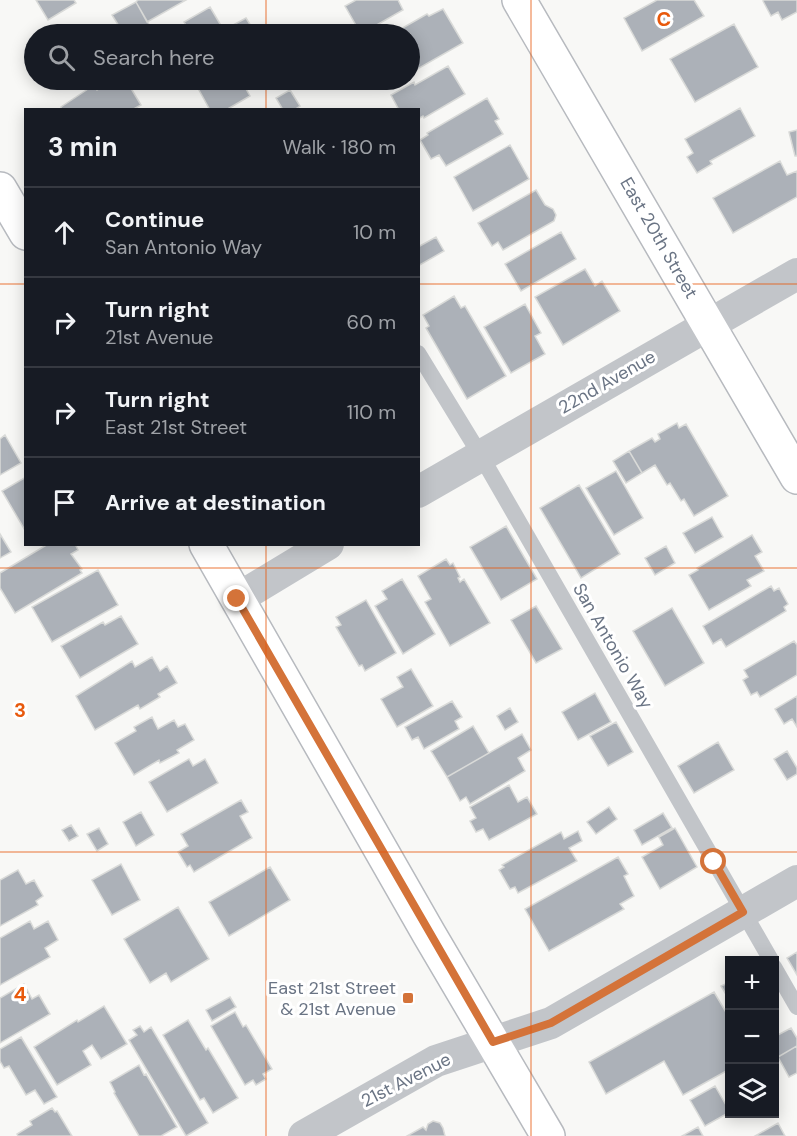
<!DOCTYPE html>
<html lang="en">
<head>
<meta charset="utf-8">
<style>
	body { margin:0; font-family:"DM Sans",sans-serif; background:#20242c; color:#f1f3f6 }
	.controls { position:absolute; right:18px; bottom:18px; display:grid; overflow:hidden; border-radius:0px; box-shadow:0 3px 15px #0003 }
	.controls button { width:54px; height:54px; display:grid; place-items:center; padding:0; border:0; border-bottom:2px solid #363941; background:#171b24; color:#f1f3f6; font:30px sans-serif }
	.stop { position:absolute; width:18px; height:18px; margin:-14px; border:4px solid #d47339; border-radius:50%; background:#fff }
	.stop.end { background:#d47339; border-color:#fff; box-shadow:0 2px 6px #0008 }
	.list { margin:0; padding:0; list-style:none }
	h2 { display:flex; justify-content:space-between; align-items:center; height:78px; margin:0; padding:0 24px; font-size:26px }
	h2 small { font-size:20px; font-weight:400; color:#9ea1a6 }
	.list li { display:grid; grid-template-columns:39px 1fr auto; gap:18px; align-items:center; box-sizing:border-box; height:90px; padding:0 24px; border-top:2px solid #363941 }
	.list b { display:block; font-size:22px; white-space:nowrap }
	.list p { margin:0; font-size:20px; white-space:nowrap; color:#9ea1a6 }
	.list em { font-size:20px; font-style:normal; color:#9ea1a6 }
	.icon { flex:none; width:33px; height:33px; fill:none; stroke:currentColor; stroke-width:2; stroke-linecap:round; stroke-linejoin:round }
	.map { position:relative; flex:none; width:797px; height:1136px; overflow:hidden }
	.search { position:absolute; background:#171b24; box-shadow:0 3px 15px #0003; left:24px; top:24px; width:396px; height:66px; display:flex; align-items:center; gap:15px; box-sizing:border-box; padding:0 21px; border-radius:33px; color:#9ea1a6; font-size:22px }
	.panel { position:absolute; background:#171b24; box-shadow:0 3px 15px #0003; left:24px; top:108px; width:396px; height:438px; border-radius:0px }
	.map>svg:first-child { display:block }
	.building { fill:#acb1b8; stroke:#d9dad8; stroke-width:1.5 }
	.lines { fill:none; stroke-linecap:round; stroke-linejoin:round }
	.secondary-casing { stroke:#b7babf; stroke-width:36 }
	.lane { stroke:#c2c5c9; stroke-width:16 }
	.street { stroke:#c2c5c9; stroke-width:32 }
	.secondary { stroke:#fff; stroke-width:33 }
	.route { stroke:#d47339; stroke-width:8 }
	.grid { fill:none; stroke:#e8590c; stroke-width:1.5; stroke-opacity:0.55 }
	.poi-dot { fill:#d47339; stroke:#fff; stroke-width:2 }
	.labels { text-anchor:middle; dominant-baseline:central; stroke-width:6; stroke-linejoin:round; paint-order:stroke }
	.street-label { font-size:18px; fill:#6a7484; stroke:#fff }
	.poi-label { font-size:18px; fill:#6a7484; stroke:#fff; text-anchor:end }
	.grid-label { font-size:20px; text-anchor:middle; font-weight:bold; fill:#e8590c; stroke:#fff; stroke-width:6; stroke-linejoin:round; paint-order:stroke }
</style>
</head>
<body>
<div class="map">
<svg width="797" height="1136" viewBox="0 0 797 1136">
	<rect width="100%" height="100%" fill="#f8f8f6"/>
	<path class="building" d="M36,0H74L76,3L48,20Z
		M138,0H186L147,22L136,2Z
		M356,0H398L403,10L361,34L345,6Z
		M657,0H694L704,16L642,51L624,18Z
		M764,0H797V12L782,20L778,12L771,16L763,1Z
		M136,2L151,28L139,34H124L112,15Z
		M210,7L226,34H191L184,22Z
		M443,9L463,43L414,71L413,68L410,70V34H392L427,14L429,16Z
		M246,18L256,34H238L233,25Z
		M734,24L758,67L695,102L670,59Z
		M448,66L465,94L424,118L423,116L418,119V110H399L391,95L414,82L415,85Z
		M114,80H126L141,105L132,110H62L61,107L94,85L97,90Z
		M197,80H241L250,96L226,110H210L194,81Z
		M290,90L300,106L294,110H283L276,98Z
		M487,98L499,119L495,121L503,134L446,166L439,155L431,159L420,140L428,135L427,133Z
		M740,108L755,136L710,161L712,164L697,173L687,157L693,153L685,139Z
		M797,130V156H795L789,132Z
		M510,145L529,179L473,211L454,177Z
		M780,161L787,175L797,171V197L733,233L713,198Z
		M536,190L545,205L553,209L556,215L554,221L503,250L498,242L492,246L478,223Z
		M561,232L576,259L521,291L505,264Z
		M436,237L444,251L418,266V247Z
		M585,269L595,286L602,281L620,311L563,345L535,297Z
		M454,296L461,308L465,306L506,376L467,399L426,328L429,326L423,315Z
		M525,304L541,333L535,336L545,354L511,373L484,327Z
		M677,423L679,428L686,424L728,496L694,516L684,499L681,501L670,483L667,485L655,465L642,473L629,451L652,438L655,442L660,439L658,434Z
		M5,435L21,463L0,475V439Z
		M629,451L642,473L626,483L613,461Z
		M616,471L643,518L614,535L586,488Z
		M26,477V532L2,491Z
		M579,485L620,554L581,578L540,508Z
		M712,517L723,537L695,553L683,533Z
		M506,526L537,579L501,600L470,547Z
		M0,534L11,552L0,558Z
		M752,535L762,552L755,556L764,571L747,580L751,586L709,610L689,575L698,570L697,568Z
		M48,544H75L78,550L71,554L82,569L80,570L82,573L15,613L0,588V573Z
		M666,546L675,563L655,575L645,558Z
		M446,559L450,565L453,563L460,577L458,578L460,582L464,579L490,623L450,646L425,602L431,599L418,576Z
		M98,570L118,605L52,642L32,607Z
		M402,579L435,634L403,654L375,606L387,599L382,591Z
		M771,586L774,591L779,588L788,604L784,607L786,611L726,647L721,639L713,644L703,626Z
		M366,600L396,653L365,671L362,665L359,666L336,627L341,625L336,617Z
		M536,606L562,649L536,663L511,620Z
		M672,608L704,663L665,686L633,631Z
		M121,616L138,644L80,678L61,646L103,622L105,625Z
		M794,641L797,645V675L760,697L757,692L751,695L743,680L748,677L744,670Z
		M152,657L160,671L167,666L177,683L158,694L160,697L140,709L138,705L95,730L76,696L132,661L135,667Z
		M411,669L433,706L397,727L381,699L403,687L397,677Z
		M595,693L611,722L578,740L562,712Z
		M797,696V727L792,719L784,724L775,709Z
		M452,701L462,717L455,721L459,729L424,749L418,737L412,740L405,727Z
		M510,708L518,722L505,730L497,716Z
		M152,717L158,729L174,720L178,727L185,724L194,740L177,750L179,753L160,763L159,760L134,775L115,743L136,731L134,727Z
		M616,722L633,752L608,766L590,736Z
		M473,726L489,753L447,777L431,751Z
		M522,734L531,750L518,758L525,771L470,804L466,797L460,801L447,777Z
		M718,742L734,770L694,793L678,766Z
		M787,751L797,768V774L787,780L774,759Z
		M189,759L193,766L205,759L218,783L167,812L149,782Z
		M509,785L518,802L527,797L537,814L489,840L483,829L476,832L470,821L476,818L470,807Z
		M241,800L248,812L240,816L252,838L194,872L190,865L187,867L178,852L188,846L181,834Z
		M609,807L617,819L596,834L587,822Z
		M141,812L154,835L136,846L123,822Z
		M663,813L672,828L642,845L634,830Z
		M71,825L78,836L69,841L62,830Z
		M99,828L108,844L97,851L87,834Z
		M675,828L697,867L660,889L642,857L663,845L659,837Z
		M578,831L582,841L569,848L577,861L518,893L515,887L510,889L499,870L504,867L502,865L561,832L564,839Z
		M618,857L628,874L624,876L634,896L620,904L624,909L549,951L525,909Z
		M121,864L140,900L112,915L92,880Z
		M270,867L290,900L229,936L209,902Z
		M18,870L26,884L34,880L43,896L36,901L38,905L0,926V880Z
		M178,907L209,959L171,982L166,973L150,983L124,939Z
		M30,921L34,929L48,921L58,940L45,948L50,957L0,985V938Z
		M797,952V975L787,958Z
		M730,982V1001L721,986Z
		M24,984L32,999L39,995L50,1014L0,1043V998Z
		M714,992L730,1019V1069L683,1095L664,1061L606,1094L589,1062Z
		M230,997L236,1007L212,1021L206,1010Z
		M104,1006L127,1044L101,1059L92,1045L83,1051L91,1065L57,1085L34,1047L77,1020L78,1022Z
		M235,1012L243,1027L246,1025L272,1069L263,1074L266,1079L256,1085L253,1080L245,1085L211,1026Z
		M188,1020L206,1050L208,1048L238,1098L213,1113L204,1098L200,1100L163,1035Z
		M140,1026L144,1032L151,1027L208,1123L186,1136L129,1040L137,1035L133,1030Z
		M791,1028L797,1038V1046L778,1057L774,1052V1037Z
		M21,1037L57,1097L44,1104L35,1090L26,1095L9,1066L4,1068L0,1061V1049Z
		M797,1046V1073L789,1077L778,1057Z
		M139,1065L144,1075L146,1074L177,1127L161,1136H139L114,1093L115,1092L110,1082Z
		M715,1086L730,1112L705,1126L690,1100Z
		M52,1108L55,1112L57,1111L72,1136H18L17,1134L32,1125L30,1121Z
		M433,1121L440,1123L443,1128L445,1136H407L423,1127L426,1130L428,1124Z
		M778,1123L785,1136H755Z
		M698,1127L703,1136H682Z"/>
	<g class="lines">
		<defs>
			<path id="secondary" d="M519,0L797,477
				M0,189L26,233
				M206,544L429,934L548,1136"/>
		</defs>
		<use href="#secondary" class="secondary-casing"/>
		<path class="lane" d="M418,353L481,456L771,960
			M774,967L797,1007"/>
		<path class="street" d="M418,492L797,274
			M237,599L328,544
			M304,1136L436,1061L551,1023L797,881"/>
		<use href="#secondary" class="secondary"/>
	</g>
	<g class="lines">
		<path class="route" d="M237,599L493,1042L551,1023L743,912L714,862"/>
	</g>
	<path class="grid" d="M266,0V34M531,0V1136M266,80V110M0,284H26M418,284H797M266,544V1136M0,568H797M0,852H797"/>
	<rect class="poi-dot" x="402" y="992" width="12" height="12" rx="3"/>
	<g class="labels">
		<g class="street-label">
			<text transform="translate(659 238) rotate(60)">East 20th Street</text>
			<text transform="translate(607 382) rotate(-30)">22nd Avenue</text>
			<text transform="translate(613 646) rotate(60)">San Antonio Way</text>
			<text transform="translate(406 1080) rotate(-27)">21st Avenue</text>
		</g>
		<g class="poi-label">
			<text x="396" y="988">East 21st Street<tspan x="396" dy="21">&amp; 21st Avenue</tspan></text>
		</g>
	</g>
	<g class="grid-label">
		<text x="664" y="26">C</text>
		<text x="20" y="717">3</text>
		<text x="20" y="1001">4</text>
	</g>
</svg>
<div class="controls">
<button>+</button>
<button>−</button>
<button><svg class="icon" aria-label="layers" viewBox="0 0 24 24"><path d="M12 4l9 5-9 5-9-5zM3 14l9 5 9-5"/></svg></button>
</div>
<div class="stop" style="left:714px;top:862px"></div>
<div class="stop end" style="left:237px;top:599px"></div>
<div class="search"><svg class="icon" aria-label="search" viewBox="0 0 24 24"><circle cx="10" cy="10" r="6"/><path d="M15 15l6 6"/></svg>Search here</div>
<section class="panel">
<h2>3 min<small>Walk · 180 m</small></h2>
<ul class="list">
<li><svg class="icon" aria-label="ahead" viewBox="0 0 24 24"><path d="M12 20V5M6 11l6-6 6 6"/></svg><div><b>Continue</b><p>San Antonio Way</p></div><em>10 m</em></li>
<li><svg class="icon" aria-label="right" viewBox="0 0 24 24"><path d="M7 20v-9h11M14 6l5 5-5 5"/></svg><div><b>Turn right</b><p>21st Avenue</p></div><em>60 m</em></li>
<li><svg class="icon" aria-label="right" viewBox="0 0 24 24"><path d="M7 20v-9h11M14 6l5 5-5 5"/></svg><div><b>Turn right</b><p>East 21st Street</p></div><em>110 m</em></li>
<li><svg class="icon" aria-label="arrive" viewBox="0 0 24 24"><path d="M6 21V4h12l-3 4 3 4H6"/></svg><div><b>Arrive at destination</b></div></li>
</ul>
</section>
</div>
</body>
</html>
